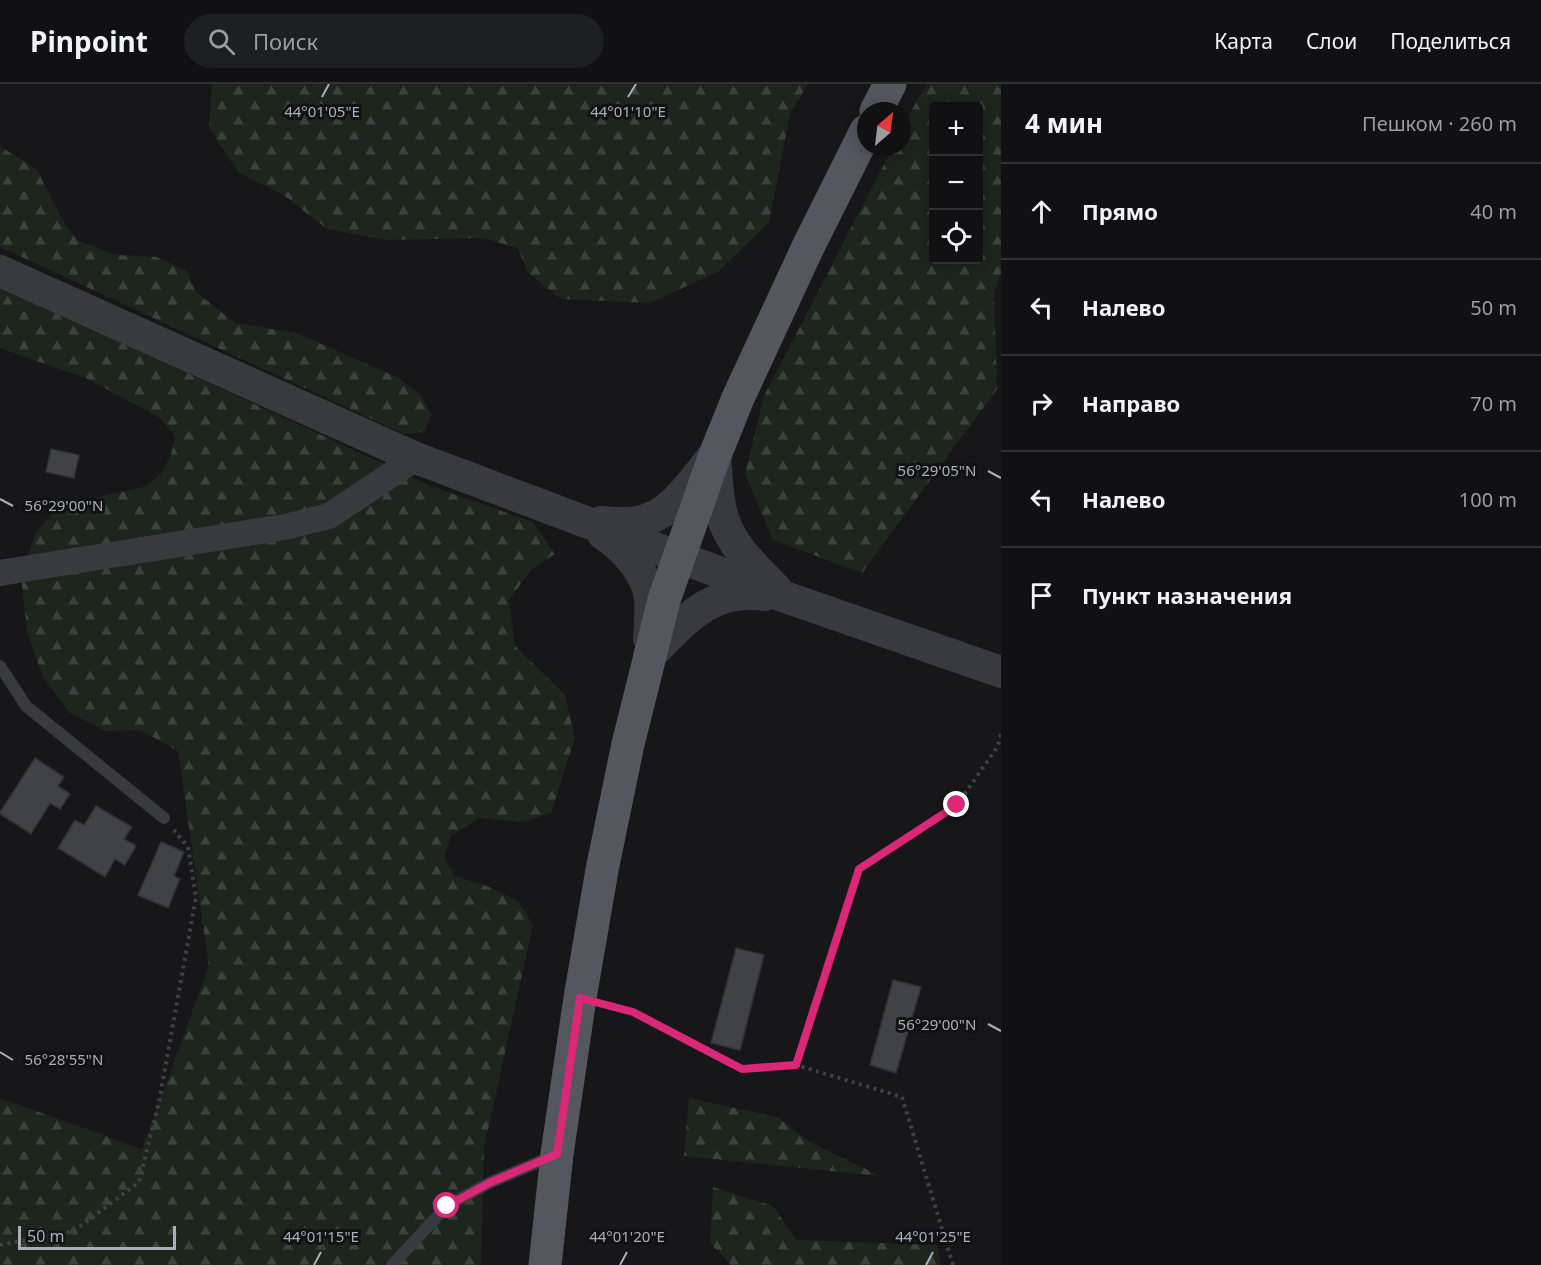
<!DOCTYPE html>
<html lang="ru">
<head>
<meta charset="utf-8">
<style>
	body { margin:0; font-family:"Noto Sans",sans-serif; background:#1e1f21; color:#f1f3f6 }
	.controls { position:absolute; right:18px; top:18px; display:grid; overflow:hidden; border-radius:6px; box-shadow:0 3px 15px #0003 }
	.controls button { width:54px; height:54px; display:grid; place-items:center; padding:0; border:0; border-bottom:2px solid #303133; background:#111113; color:#f1f3f6; font:30px sans-serif }
	.compass { position:absolute; left:857px; top:18px; width:54px; height:54px; border-radius:50%; background:#111113; box-shadow:0 3px 15px #0003; rotate:28deg }
	.scale { position:absolute; left:18px; bottom:15px; width:158px; box-sizing:border-box; padding-left:6px; border:3px solid #a9afba; border-top:0; font-size:16px; line-height:21px; white-space:nowrap; color:#a9afba; -webkit-text-stroke:4px #121214; paint-order:stroke }
	.stop { position:absolute; width:18px; height:18px; margin:-14px; border:4px solid #db2777; border-radius:50%; background:#fff }
	.stop.end { background:#db2777; border-color:#fff; box-shadow:0 2px 6px #0008 }
	.list { margin:0; padding:0; list-style:none }
	h2 { display:flex; justify-content:space-between; align-items:center; height:78px; margin:0; padding:0 24px; font-size:26px }
	h2 small { font-size:20px; font-weight:400; color:#9c9da0 }
	.list li { display:grid; grid-template-columns:39px 1fr auto; gap:18px; align-items:center; box-sizing:border-box; height:96px; padding:0 24px; border-top:2px solid #303133 }
	.list b { display:block; font-size:22px; white-space:nowrap }
	.list em { font-size:20px; font-style:normal; color:#9c9da0 }
	.icon { flex:none; width:33px; height:33px; fill:none; stroke:currentColor; stroke-width:2; stroke-linecap:round; stroke-linejoin:round }
	.map { position:relative; flex:none; width:1001px; height:1181px; overflow:hidden }
	header { display:flex; align-items:center; gap:36px; box-sizing:border-box; height:84px; padding:0 30px; background:#111113; border-bottom:2px solid #303133 }
	header strong { font-size:28px }
	nav { display:flex; gap:33px; margin-inline-start:auto; font-size:21px }
	.search { width:420px; height:54px; background:#1e1f21; display:flex; align-items:center; gap:15px; box-sizing:border-box; padding:0 21px; border-radius:33px; color:#9c9da0; font-size:22px }
	main { display:flex }
	aside { flex:1; background:#111113 }
	.map>svg:first-child { display:block }
	.forest { fill:url(#forest-firs); fill-rule:evenodd }
	.building { fill:#414247; stroke:#313136; stroke-width:1.5 }
	.lines { fill:none; stroke-linecap:round; stroke-linejoin:round }
	.path { stroke:#3e4146; stroke-width:4; stroke-dasharray:3 4.5; stroke-linecap:butt }
	.service { stroke:#383a3f; stroke-width:12 }
	.minor { stroke:#383a3f; stroke-width:26 }
	.tertiary { stroke:#383a3f; stroke-width:32 }
	.primary { stroke:#54575e; stroke-width:33 }
	.route { stroke:#db2777; stroke-width:8 }
	.ticks { fill:none; stroke:#a9afba; stroke-width:2 }
	.ticks-label { font-size:15px; text-anchor:middle; fill:#a9afba; stroke:#121214; stroke-width:6; stroke-linejoin:round; paint-order:stroke }
</style>
</head>
<body>
<header>
<strong>Pinpoint</strong>
<div class="search"><svg class="icon" aria-label="search" viewBox="0 0 24 24"><circle cx="10" cy="10" r="6"/><path d="M15 15l6 6"/></svg>Поиск</div>
<nav><a>Карта</a><a>Слои</a><a>Поделиться</a></nav>
</header>
<main>
<div class="map">
<svg width="1001" height="1181" viewBox="0 0 1001 1181">
	<defs>
		<pattern id="forest-firs" width="22" height="20" patternUnits="userSpaceOnUse" patternTransform="scale(1.5)"><rect width="22" height="20" fill="#1d251d"/><path d="M5 1l3.5 6h-7zM16 11l3.5 6h-7z" fill="#3b423c"/></pattern>
	</defs>
	<rect width="100%" height="100%" fill="#171719"/>
	<path class="forest" d="M212,0H808L790,30L769,138L719,187L650,219L561,215L528,189L518,164L483,154L387,156L327,145L285,112L238,88L209,44Z
		M928,0H1001V189L994,209L997,305L862,489L773,456L745,390L764,312L893,63H902V45L917,16ZM933,22H978V176H933Z
		M0,62L37,86L62,135L77,156L115,171L156,173L186,186L197,209L235,239L296,249L397,293L420,310L431,331L424,348L404,350L0,163Z
		M0,202L431,402L533,438L555,470L532,485L509,516L515,562L565,611L575,654L551,729L523,738L480,734L451,752L444,773L455,792L489,803L518,817L533,841L484,1064L481,1181H0V1014L142,1065L209,882L178,667L140,646L105,647L70,629L43,593L27,548L21,494L36,448L54,428L72,419L143,403L161,390L171,371L175,352L160,334L88,295L0,264Z
		M689,1014L777,1033L810,1058L880,1092L684,1072Z
		M713,1103L773,1122L796,1156L937,1161L941,1181H731L710,1159Z"/>
	<path class="building" d="M51,365L79,371L74,394L46,388Z
		M35,674L64,693L58,702L70,710L60,725L50,719L31,750L0,730V728Z
		M96,722L132,743L124,755L136,762L125,781L115,775L105,793L58,764L75,736L84,741Z
		M161,758L184,768L174,792L180,795L168,824L138,811Z
		M736,864L764,871L740,966L711,959Z
		M893,896L921,903L896,989L870,981Z"/>
	<g class="lines">
		<path class="path" d="M605,920L633,928L742,985L796,981
			M0,1161L74,1147L139,1098L159,1018L196,813L188,763L173,745
			M953,1181L902,1013L796,981L859,785L957,721L998,662L1001,650"/>
		<path class="service" d="M0,582L26,622L164,734
			M392,1181L447,1122L489,1099L555,1071"/>
		<path class="minor" d="M0,489L285,443L329,432L416,374"/>
		<path class="tertiary" d="M0,187L416,374L785,513L1001,588
			M715,371C717,393 717,419 725,440C736,467 758,486 777,506
			M601,438C613,439 626,440 638,438C671,432 692,398 711,375
			M603,450C624,464 647,488 650,515C651,528 650,541 649,554
			M649,572C685,537 709,504 764,511"/>
		<path class="primary" d="M876,27L890,0
			M545,1181L557,1070L580,914L602,786L628,660L664,516L715,371L738,314L808,163L866,47"/>
	</g>
	<g class="lines">
		<path class="route" d="M447,1122L489,1099L557,1070L580,914L633,928L742,985L796,981L859,785L957,721"/>
	</g>
	<path class="ticks" d="M322,13L329,0M628,13L636,0M988,387L1001,394M0,415L13,422M988,940L1001,947M0,968L13,976M314,1181L321,1168M620,1181L627,1168M926,1181L933,1168"/>
	<g class="ticks-label">
		<text x="322" y="33">44°01'05"E</text>
		<text x="628" y="33">44°01'10"E</text>
		<text x="937" y="392">56°29'05"N</text>
		<text x="64" y="427">56°29'00"N</text>
		<text x="937" y="946">56°29'00"N</text>
		<text x="64" y="981">56°28'55"N</text>
		<text x="321" y="1158">44°01'15"E</text>
		<text x="627" y="1158">44°01'20"E</text>
		<text x="933" y="1158">44°01'25"E</text>
	</g>
</svg>
<div class="controls">
<button>+</button>
<button>−</button>
<button><svg class="icon" aria-label="locate" viewBox="0 0 24 24"><circle cx="12" cy="12" r="6"/><path d="M12 2v4M12 18v4M2 12h4M18 12h4"/></svg></button>
</div>
<svg class="compass" viewBox="-18 -18 36 36"><path d="M0-13l5 13h-10z" fill="#e53935"/><path d="M0 13l5-13h-10z" fill="#9c9da0"/></svg>
<div class="scale">50 m</div>
<div class="stop" style="left:447px;top:1122px"></div>
<div class="stop end" style="left:957px;top:721px"></div>
</div>
<aside>
<h2>4 мин<small>Пешком · 260 m</small></h2>
<ul class="list">
<li><svg class="icon" aria-label="ahead" viewBox="0 0 24 24"><path d="M12 20V5M6 11l6-6 6 6"/></svg><div><b>Прямо</b></div><em>40 m</em></li>
<li><svg class="icon" aria-label="left" viewBox="0 0 24 24"><path d="M17 20v-9H6M10 6l-5 5 5 5"/></svg><div><b>Налево</b></div><em>50 m</em></li>
<li><svg class="icon" aria-label="right" viewBox="0 0 24 24"><path d="M7 20v-9h11M14 6l5 5-5 5"/></svg><div><b>Направо</b></div><em>70 m</em></li>
<li><svg class="icon" aria-label="left" viewBox="0 0 24 24"><path d="M17 20v-9H6M10 6l-5 5 5 5"/></svg><div><b>Налево</b></div><em>100 m</em></li>
<li><svg class="icon" aria-label="arrive" viewBox="0 0 24 24"><path d="M6 21V4h12l-3 4 3 4H6"/></svg><div><b>Пункт назначения</b></div></li>
</ul>
</aside>
</main>
</body>
</html>
